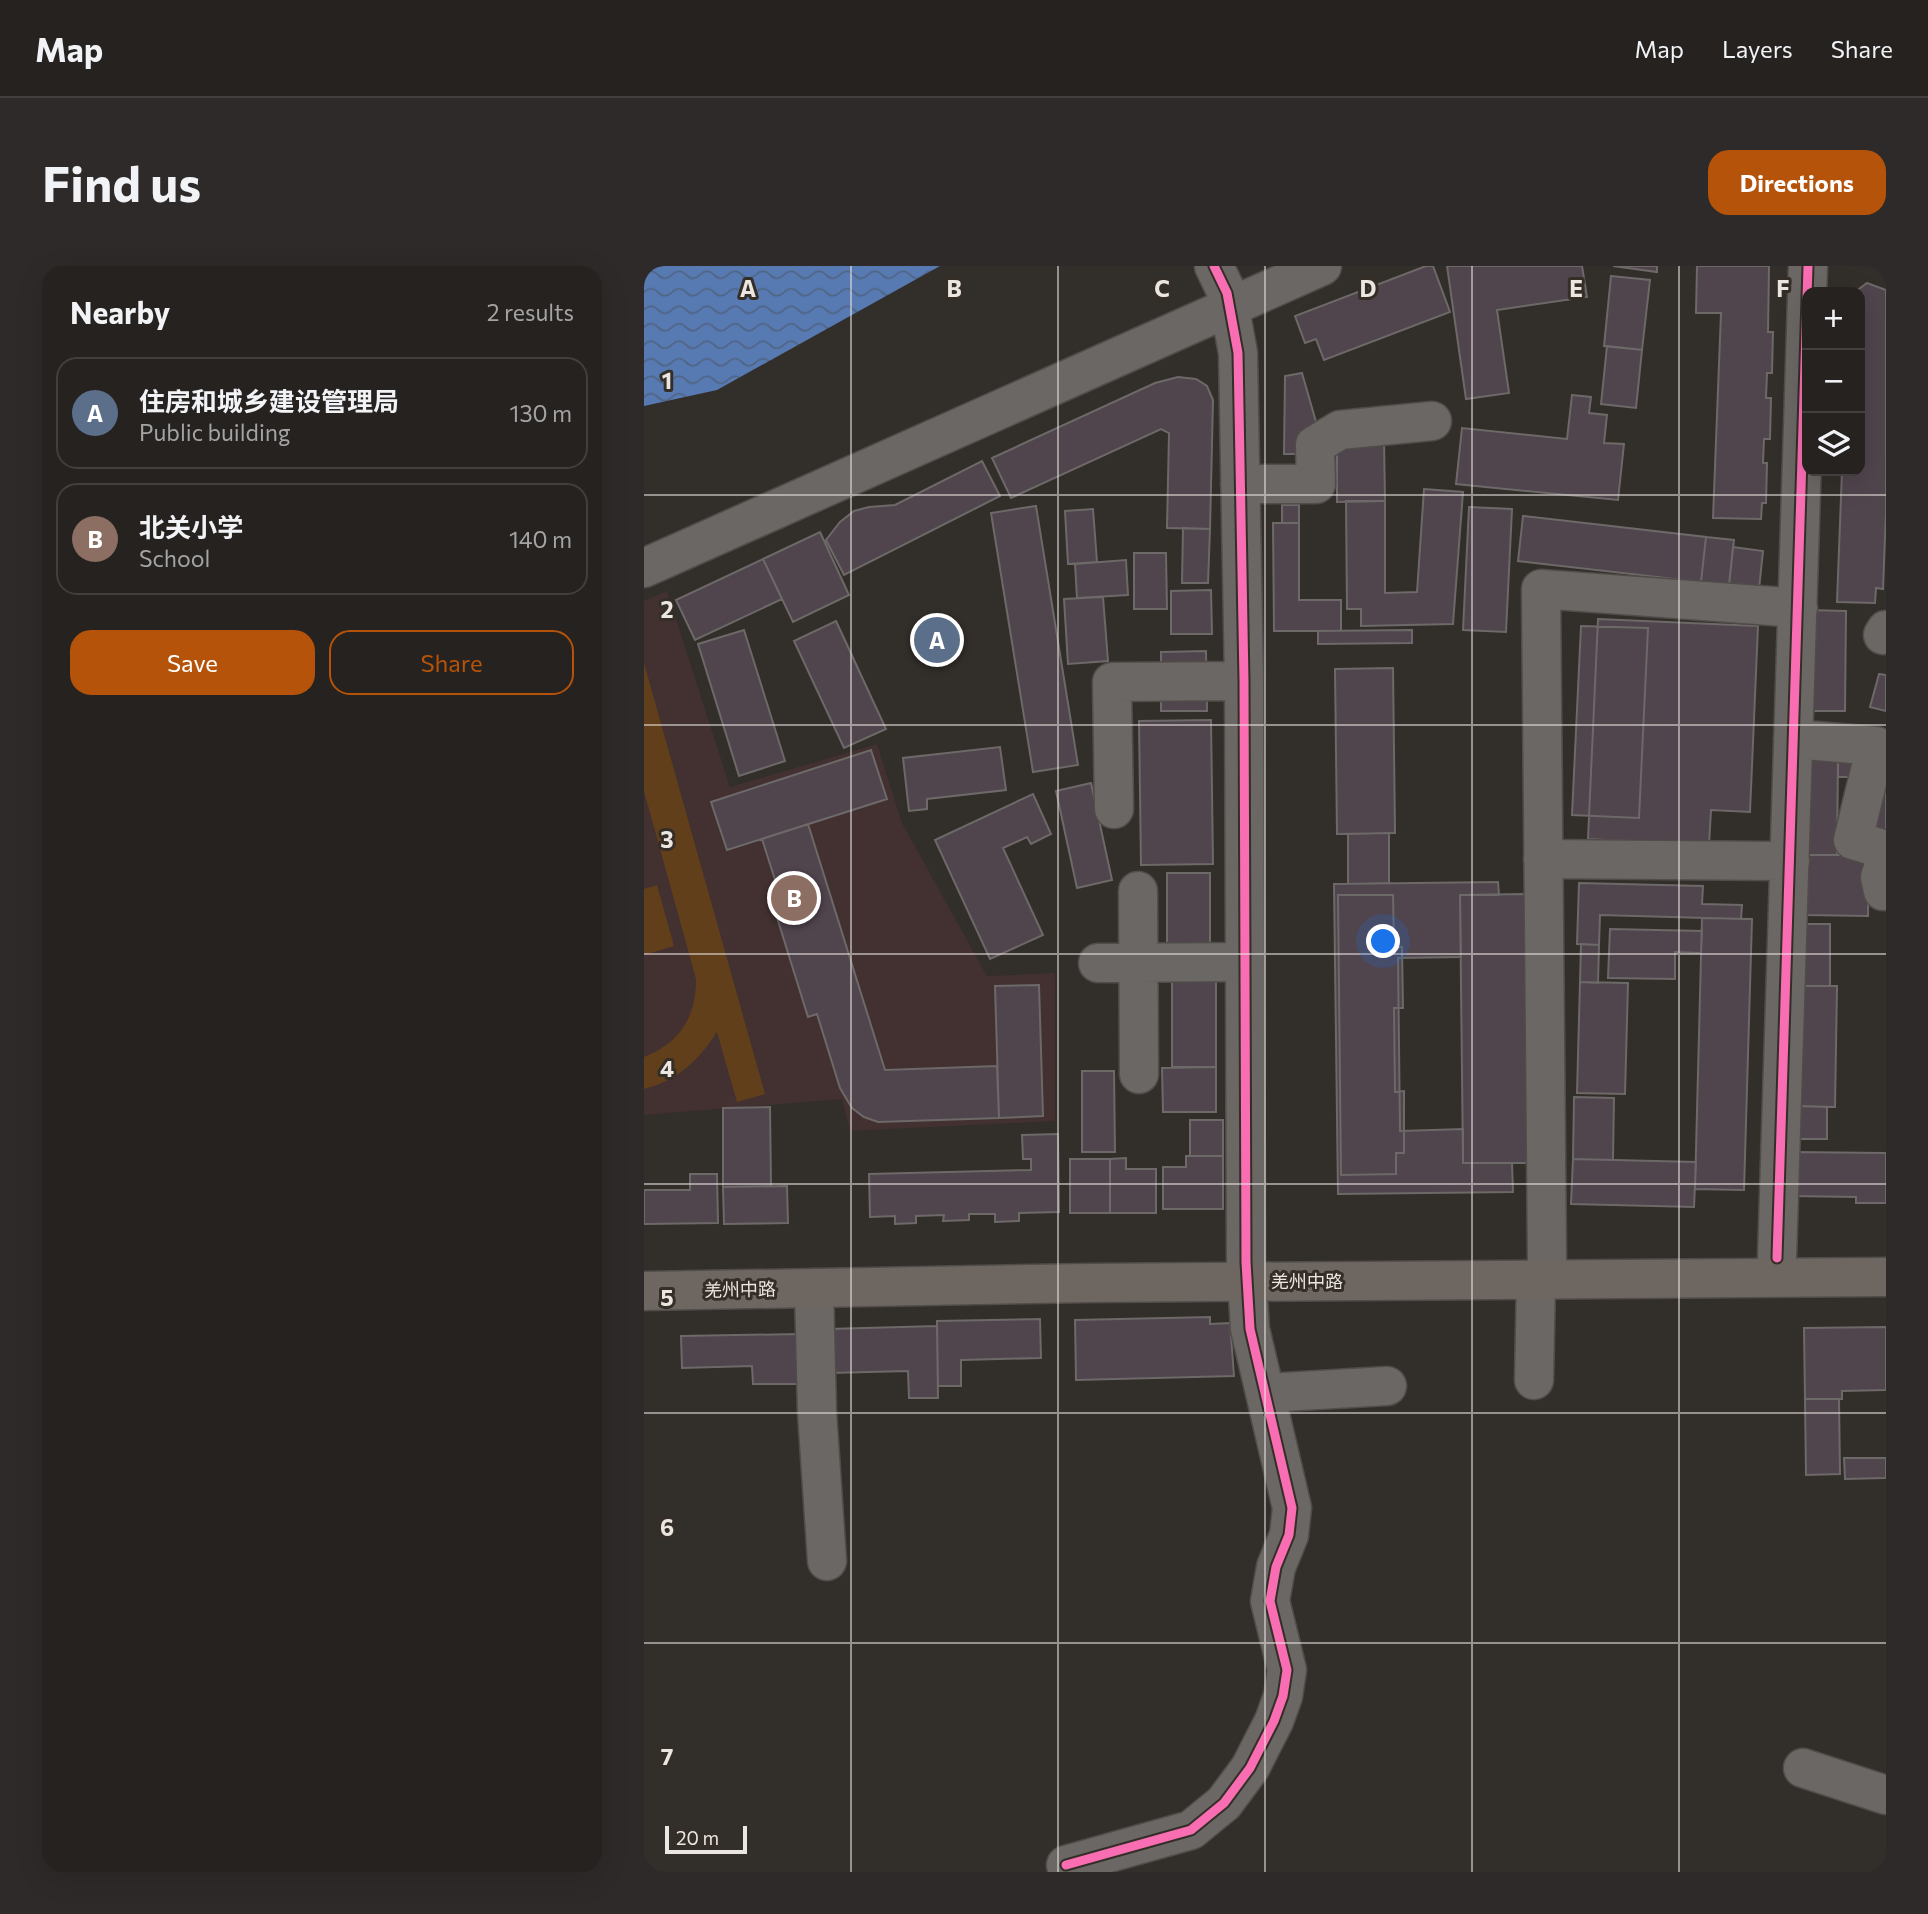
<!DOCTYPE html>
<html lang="en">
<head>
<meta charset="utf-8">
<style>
	body { margin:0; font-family:Commissioner,"Noto Sans SC",sans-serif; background:#2e2a29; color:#f1f3f6 }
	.controls { position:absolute; right:21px; top:21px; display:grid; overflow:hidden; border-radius:14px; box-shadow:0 7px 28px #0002 }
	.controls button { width:63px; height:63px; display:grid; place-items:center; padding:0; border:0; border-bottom:2px solid #423f3e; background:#262220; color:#f1f3f6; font:35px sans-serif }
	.scale { position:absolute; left:21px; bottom:18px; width:82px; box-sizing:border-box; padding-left:7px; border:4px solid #ebe6e2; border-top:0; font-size:19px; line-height:24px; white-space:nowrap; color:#ebe6e2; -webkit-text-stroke:5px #352e27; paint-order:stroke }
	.you { position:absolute; left:740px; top:676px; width:24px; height:24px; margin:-18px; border:5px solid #fff; border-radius:50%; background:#1a73e8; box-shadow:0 0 0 10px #1a73e833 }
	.badge { display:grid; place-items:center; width:46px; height:46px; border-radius:50%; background:#b45309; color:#fff; font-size:23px; font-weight:700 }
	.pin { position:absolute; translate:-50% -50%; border:4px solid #fff; box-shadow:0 2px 7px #0006 }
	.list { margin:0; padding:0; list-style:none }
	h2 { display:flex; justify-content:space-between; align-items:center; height:91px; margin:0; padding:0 28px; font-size:30px }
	h2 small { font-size:23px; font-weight:400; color:#a4a4a5 }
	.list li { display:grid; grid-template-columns:46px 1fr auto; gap:21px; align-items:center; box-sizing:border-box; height:112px; margin:0 14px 14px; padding:0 14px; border:2px solid #423f3e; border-radius:21px }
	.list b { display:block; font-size:26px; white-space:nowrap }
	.list p { margin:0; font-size:23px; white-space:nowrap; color:#a4a4a5 }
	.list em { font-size:23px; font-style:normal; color:#a4a4a5 }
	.actions { display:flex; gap:14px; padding:21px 28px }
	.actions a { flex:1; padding:16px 0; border:2px solid #b45309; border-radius:21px; text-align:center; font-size:24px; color:#b45309 }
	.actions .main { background:#b45309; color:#fff }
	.icon { flex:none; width:38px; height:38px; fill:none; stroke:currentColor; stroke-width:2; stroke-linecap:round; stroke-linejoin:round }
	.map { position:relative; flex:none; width:1242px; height:1606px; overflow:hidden; border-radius:21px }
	header { display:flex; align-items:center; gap:42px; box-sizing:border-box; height:98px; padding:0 35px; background:#262220; border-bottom:2px solid #423f3e }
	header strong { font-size:33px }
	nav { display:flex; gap:38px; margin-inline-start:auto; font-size:24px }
	.intro { display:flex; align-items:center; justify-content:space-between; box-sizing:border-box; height:168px; padding:0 42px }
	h1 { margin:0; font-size:49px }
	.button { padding:18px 32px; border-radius:21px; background:#b45309; color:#fff; font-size:24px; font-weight:700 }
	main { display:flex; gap:42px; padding:0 42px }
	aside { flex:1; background:#262220; border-radius:21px; box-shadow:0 7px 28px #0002 }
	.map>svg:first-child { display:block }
	.commercial { fill:#423130 }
	.pitch { fill:#613f1a }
	.water { fill:url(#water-waves) }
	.building { fill:#50444d; stroke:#6c6968; stroke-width:2 }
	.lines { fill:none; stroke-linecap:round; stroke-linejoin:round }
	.minor-casing { stroke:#504c49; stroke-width:41 }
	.major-casing { stroke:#504c49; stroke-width:41 }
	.minor { stroke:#6a6764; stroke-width:38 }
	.major { stroke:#6e6661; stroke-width:38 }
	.cycleway-casing { stroke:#352e27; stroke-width:13 }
	.cycleway { stroke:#f96db3; stroke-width:9 }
	.grid { fill:none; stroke:#ebe6e2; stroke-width:2; stroke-opacity:0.55 }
	.labels { text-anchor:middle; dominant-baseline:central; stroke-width:6; stroke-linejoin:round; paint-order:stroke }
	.street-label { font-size:18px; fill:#ebe6e2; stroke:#352e27 }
	.grid-label { font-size:23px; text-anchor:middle; font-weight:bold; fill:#ebe6e2; stroke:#352e27; stroke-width:6; stroke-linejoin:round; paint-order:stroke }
</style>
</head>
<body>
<header>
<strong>Map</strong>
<nav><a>Map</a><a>Layers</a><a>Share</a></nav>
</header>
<div class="intro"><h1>Find us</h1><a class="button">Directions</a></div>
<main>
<aside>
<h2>Nearby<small>2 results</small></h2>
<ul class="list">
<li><span class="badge" style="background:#5c6f8a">A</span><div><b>住房和城乡建设管理局</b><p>Public building</p></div><em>130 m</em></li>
<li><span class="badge" style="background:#8d6e63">B</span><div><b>北关小学</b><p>School</p></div><em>140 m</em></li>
</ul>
<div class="actions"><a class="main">Save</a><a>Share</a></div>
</aside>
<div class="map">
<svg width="1242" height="1606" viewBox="0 0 1242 1606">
	<defs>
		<pattern id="water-waves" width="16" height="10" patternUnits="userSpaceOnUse" patternTransform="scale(1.75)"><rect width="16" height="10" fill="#577ab2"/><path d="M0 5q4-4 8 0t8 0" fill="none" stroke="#506586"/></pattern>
	</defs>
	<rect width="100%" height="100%" fill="#322e2a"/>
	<path class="commercial" d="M23,325L86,521L233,478L258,557L343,710L411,707V855L206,865L198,833L0,849V335Z"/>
	<path class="pitch" d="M0,397L121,828L93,836L73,766C54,795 34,814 0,823V791C36,777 52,751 52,713L0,525Z
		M13,619L30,680L0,689V623Z"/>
	<path class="water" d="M0,0H296L73,124L0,140Z"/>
	<path class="building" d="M782,0H789L806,46L680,94L672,73L661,77L651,50Z
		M803,0H938L943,31L853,44L865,127L822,133Z
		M969,0H1013V6Z
		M1053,0H1125L1124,66H1129L1128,107H1123L1122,132H1127L1126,173H1120L1119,197H1123L1122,237H1118L1117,253L1069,252L1077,47H1052Z
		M967,10L1006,14L998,84L960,80Z
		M1223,17L1242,24V245L1239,323L1232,322L1231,337L1193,336L1198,205H1216V26H1211Z
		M963,80L998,84L992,142L957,138Z
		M658,107L676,170L655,188H640L641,110Z
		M534,111L552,113L563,120L569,134L566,263L523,262L525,167L517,163L367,232L348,192L511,117Z
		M928,129L947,131L945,147L963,149L960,177L980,178L974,234L812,218L818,162L923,173Z
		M740,174L741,235L693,236V175Z
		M338,195L356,230L200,309L182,274L196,256L210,245L225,241L251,239Z
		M780,223L819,226L809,358L717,360V343H703L702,235H741V327L773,326Z
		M638,239H655V257H638Z
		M392,240L434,499L389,506L347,247Z
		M825,241L868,243L862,366L819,364Z
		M449,243L453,296L424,298L421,245Z
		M879,250L1062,271L1057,316L874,295Z
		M629,257H655V334H697V365H630Z
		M539,262L566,263L564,317H538Z
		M176,266L205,329L149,356L119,293Z
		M1062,271L1090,274L1085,319L1057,316Z
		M1089,281L1119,285L1115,323L1085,319Z
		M490,287H522L523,343H490Z
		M119,293L138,333L51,374L32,334Z
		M482,294L484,329L433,332L431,298Z
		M567,324L568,368H527V325Z
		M459,331L464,395L424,398L420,333Z
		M1164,344L1202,345L1201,445H1162Z
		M954,353L1114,360L1106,546L1067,544L1065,579L944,573Z
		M192,355L242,463L200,482L150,375Z
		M937,360L1004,362L995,552L928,549Z
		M100,364L141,495L95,510L54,378Z
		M768,364V377L674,378V365Z
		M562,385L563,445H517V386Z
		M749,402L751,567L693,568L691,403Z
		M1235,408L1242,409V445L1226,441Z
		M567,454L569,598L497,599L495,455Z
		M356,481L362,524L283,533V543L265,545L259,492Z
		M227,484L243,533L83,584L67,536Z
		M1242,489V567L1223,562Z
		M1163,491L1194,492L1193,589H1162Z
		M1194,492H1210V511H1194Z
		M447,517L468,614L433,622L412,525Z
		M389,528L407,568L387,578L383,571L359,582L399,669L346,693L291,574Z
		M164,558L241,804L353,800L355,852L234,856L220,851L208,842L196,822L173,748L164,751L130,642L139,639L118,573Z
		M745,567V617L704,618V568Z
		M1162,589H1225L1224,650L1161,649Z
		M523,607H566V681L523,682Z
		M854,616L855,629H816L817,691L754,692L756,865L819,863V897H868L869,926L694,928L690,618Z
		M935,617L1059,620L1058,638L1098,639L1097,653L956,649L955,679L933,678Z
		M882,628L885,897H819L816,629Z
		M694,629H749L750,681H758L759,742H750L751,826L760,825V887H752V908L697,909Z
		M1058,652L1108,653L1100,924L1051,923Z
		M1157,658H1186V720H1156Z
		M966,663L1058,665L1057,687L1031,686V713L964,712Z
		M937,678L955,679L954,717L936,716Z
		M572,714V801H528V715Z
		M936,716L984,717L981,828L933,827Z
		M395,719L399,850L355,852L351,720Z
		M1156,720H1193L1191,841L1154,840Z
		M572,801V846H519L518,802Z
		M438,805H470L471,886H438Z
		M930,831L970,832L969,894L929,893Z
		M1154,840L1183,841V873H1153Z
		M126,841L127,920L79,921V842Z
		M546,854H579V890H546Z
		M414,868L415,946L375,947V955L351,956V948H325V954L299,955L300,949L272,950V957L251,958V950L226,951L225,908L387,904V893H379L378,869Z
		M1147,886L1242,887V937H1212V931L1146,930Z
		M542,890H579V943H519V901H542Z
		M482,892V903H512V947H466V893Z
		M426,893H466V947H426Z
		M929,893L1052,896L1050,941L927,938Z
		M46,908H73L74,957L0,958V924H46Z
		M143,920L144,957L80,958L79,921Z
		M566,1051V1058L586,1057L590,1110L432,1114L431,1054Z
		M396,1053L397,1092L317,1094V1120H294L293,1055Z
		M293,1060L294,1132H265L264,1105L186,1107L185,1063Z
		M1242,1061V1124L1198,1125V1133H1161L1160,1062Z
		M155,1068L157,1118H109L108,1100L38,1102L37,1070Z
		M1161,1133H1195L1196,1208L1162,1209Z
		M1200,1192H1242V1212L1201,1213Z"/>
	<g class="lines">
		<defs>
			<path id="minor" d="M596,218H672L671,179L696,164L788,155
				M0,302L678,0
				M1239,369L1242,364
				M1149,473L1232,480L1209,574L1242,584
				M470,543L468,416L600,415
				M899,593L1146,595
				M1242,593L1236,611L1239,625H1242
				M494,625L495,808
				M454,697L601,696
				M1133,992L1164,0
				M903,993L897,323L1154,342
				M170,1022L173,1146L183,1295
				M890,1114L892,1014
				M621,1127L743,1120
				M1159,1502L1242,1529
				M422,1599L547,1564L580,1537L606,1502L630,1455L639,1430L643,1404L626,1335L632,1301L645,1269L648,1242L606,1063L602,996L600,415L594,87L583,27L570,0"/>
			<path id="major" d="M0,1025L445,1017L1242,1011"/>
		</defs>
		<use href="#minor" class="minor-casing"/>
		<use href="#major" class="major-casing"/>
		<use href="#minor" class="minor"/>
		<use href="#major" class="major"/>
		<defs>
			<path id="cycleway" d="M1133,992L1164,0
				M422,1599L547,1564L580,1537L606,1502L630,1455L639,1430L643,1404L626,1335L632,1301L645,1269L648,1242L606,1063L602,996L600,415L594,87L583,27L570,0"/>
		</defs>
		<use href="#cycleway" class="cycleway-casing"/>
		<use href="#cycleway" class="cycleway"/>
	</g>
	<path class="grid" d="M207,0V1606M414,0V1606M621,0V1606M828,0V1606M1035,0V1606M0,229H1242M0,459H1242M0,688H1242M0,918H1242M0,1147H1242M0,1377H1242"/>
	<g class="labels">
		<g class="street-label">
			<text x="663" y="1015">羌州中路</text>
			<text transform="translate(96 1023) rotate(-1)">羌州中路</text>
		</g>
	</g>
	<g class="grid-label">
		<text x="104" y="31">A</text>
		<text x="310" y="31">B</text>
		<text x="518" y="31">C</text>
		<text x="724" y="31">D</text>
		<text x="932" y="31">E</text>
		<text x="1139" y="31">F</text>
		<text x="23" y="123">1</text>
		<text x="23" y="352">2</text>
		<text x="23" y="582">3</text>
		<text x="23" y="811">4</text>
		<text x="23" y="1040">5</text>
		<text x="23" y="1270">6</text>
		<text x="23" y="1499">7</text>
	</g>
</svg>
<div class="controls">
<button>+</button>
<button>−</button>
<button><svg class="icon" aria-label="layers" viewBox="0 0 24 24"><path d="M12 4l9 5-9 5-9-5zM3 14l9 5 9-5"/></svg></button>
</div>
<div class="scale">20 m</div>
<div class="you"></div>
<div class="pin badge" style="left:293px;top:374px;background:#5c6f8a">A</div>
<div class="pin badge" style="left:150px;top:632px;background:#8d6e63">B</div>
</div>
</main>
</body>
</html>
